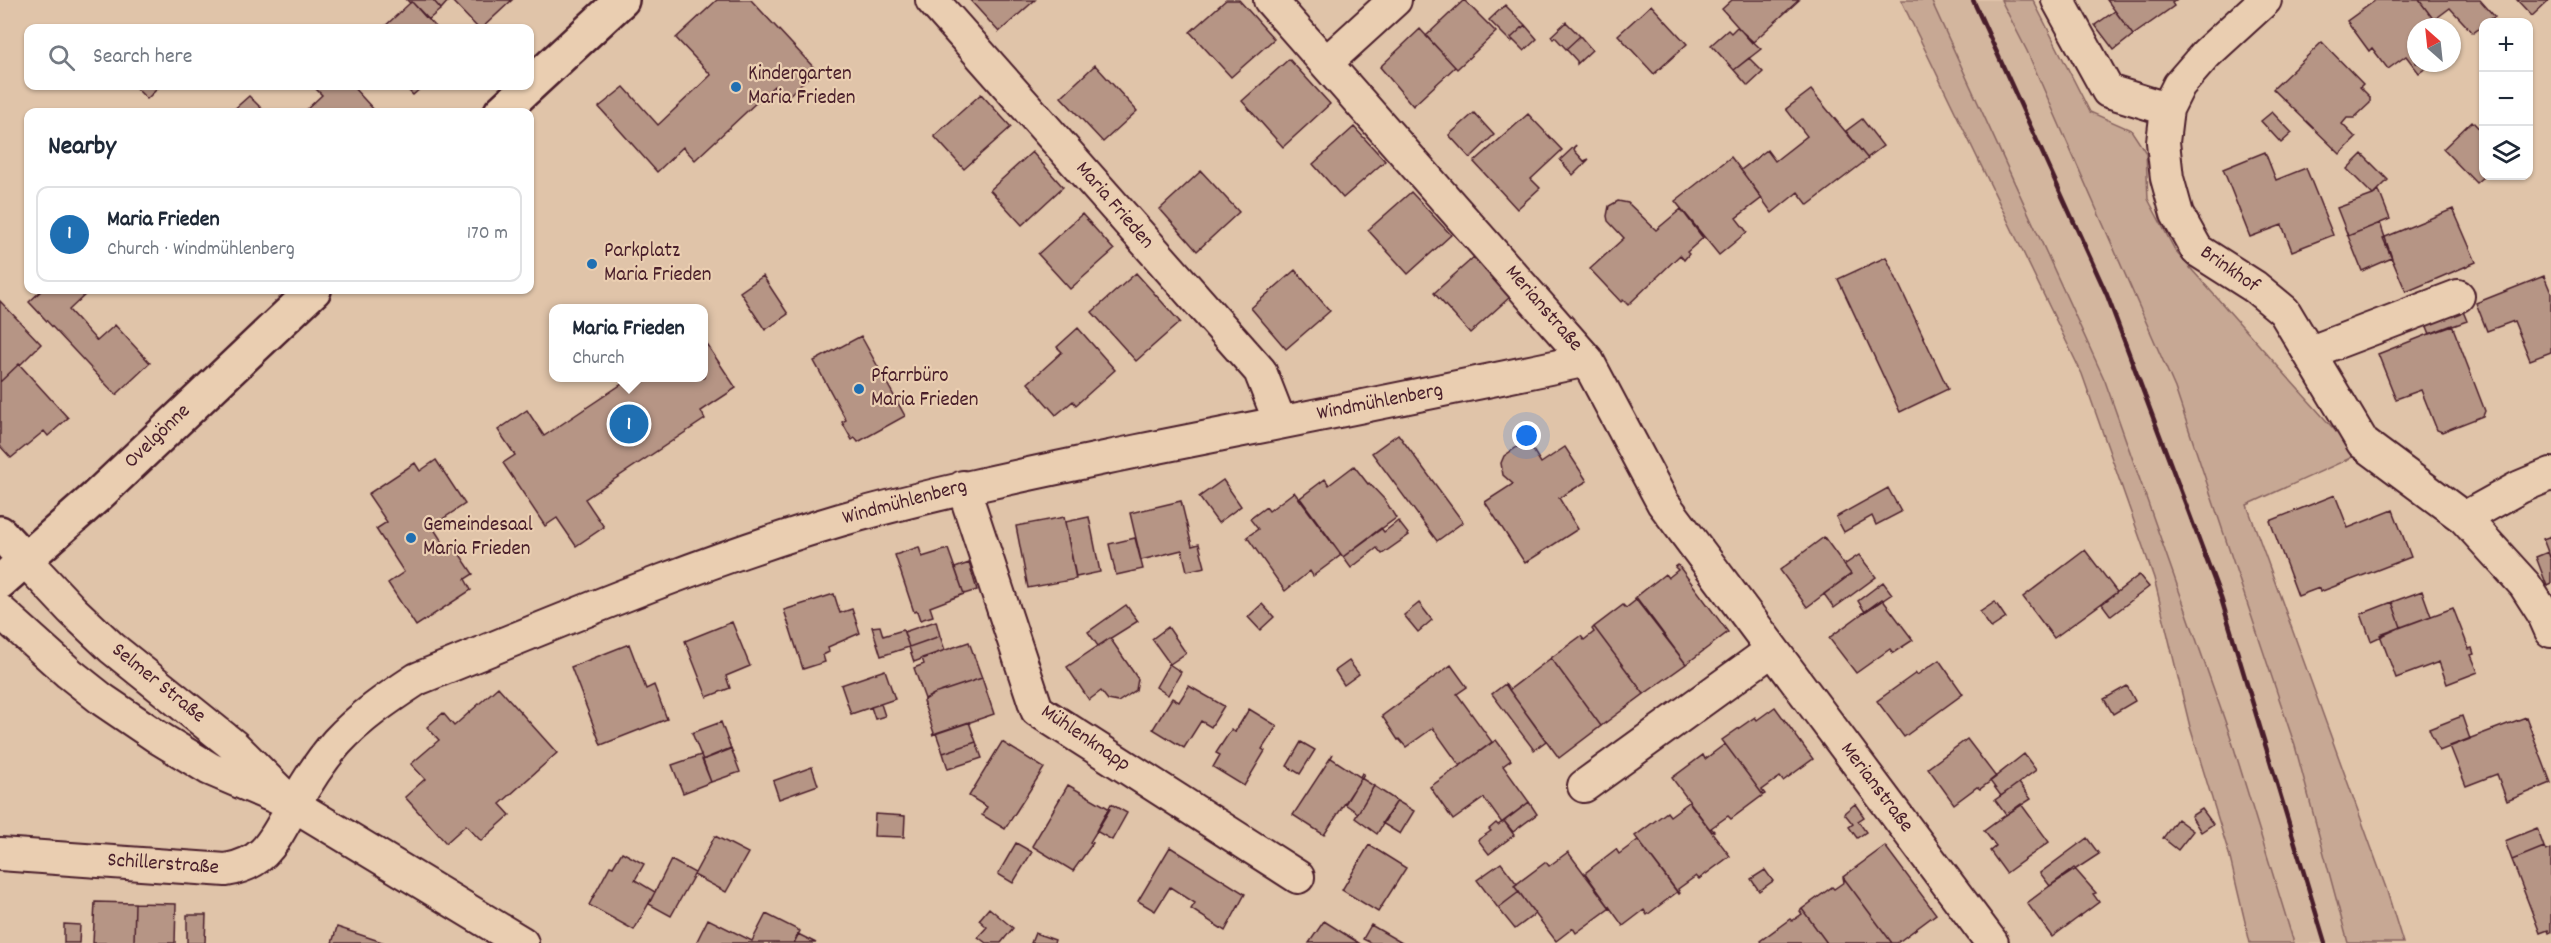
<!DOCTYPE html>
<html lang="en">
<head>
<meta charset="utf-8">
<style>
	body { margin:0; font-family:Dekko,sans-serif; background:#f6f6f7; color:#1f2937 }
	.controls { position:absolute; right:18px; top:18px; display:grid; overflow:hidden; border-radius:12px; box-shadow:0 2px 4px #0004 }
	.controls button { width:54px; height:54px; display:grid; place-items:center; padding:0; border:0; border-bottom:2px solid #e0e1e3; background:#fff; color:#1f2937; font:30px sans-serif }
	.compass { position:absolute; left:2407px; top:18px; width:54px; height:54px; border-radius:50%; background:#fff; box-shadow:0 2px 4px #0004; rotate:333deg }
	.you { position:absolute; left:1527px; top:436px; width:21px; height:21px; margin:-15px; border:4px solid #fff; border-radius:50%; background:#1a73e8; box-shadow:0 0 0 9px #1a73e833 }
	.badge { display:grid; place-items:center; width:39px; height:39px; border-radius:50%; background:#1f6fb2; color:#fff; font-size:20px; font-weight:700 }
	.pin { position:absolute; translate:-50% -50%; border:3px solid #fff; box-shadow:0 2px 6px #0006 }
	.popup { position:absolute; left:549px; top:304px; width:159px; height:78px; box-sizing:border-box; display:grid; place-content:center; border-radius:12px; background:#fff; filter:drop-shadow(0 2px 4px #0005); font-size:20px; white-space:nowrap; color:#747a83 }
	.popup b { font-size:22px; color:#1f2937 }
	.popup::after { content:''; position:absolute; left:50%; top:100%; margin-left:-12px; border:12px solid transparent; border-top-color:#fff }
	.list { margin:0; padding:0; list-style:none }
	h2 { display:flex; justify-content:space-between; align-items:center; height:78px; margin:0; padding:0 24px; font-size:26px }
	h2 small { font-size:20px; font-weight:400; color:#747a83 }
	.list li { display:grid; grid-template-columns:39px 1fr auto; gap:18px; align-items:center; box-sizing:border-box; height:96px; margin:0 12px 12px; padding:0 12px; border:2px solid #e0e1e3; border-radius:12px }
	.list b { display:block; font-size:22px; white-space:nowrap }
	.list p { margin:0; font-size:20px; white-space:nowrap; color:#747a83 }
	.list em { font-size:20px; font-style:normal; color:#747a83 }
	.icon { flex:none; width:33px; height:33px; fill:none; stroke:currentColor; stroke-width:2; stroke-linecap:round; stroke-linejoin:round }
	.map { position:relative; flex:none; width:2551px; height:943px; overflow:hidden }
	.search { position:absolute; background:#fff; box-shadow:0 2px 4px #0004; left:24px; top:24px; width:510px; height:66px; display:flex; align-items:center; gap:15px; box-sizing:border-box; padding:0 21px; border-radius:12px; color:#747a83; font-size:22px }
	.panel { position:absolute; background:#fff; box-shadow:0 2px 4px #0004; left:24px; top:108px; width:510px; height:186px; border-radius:12px }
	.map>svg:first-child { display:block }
	.built { fill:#d3b69e }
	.green { fill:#c7a894; stroke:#886460; stroke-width:1.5 }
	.building { fill:#b69585; stroke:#4a1f2b; stroke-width:1.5 }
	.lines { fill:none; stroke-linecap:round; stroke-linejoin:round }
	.street-casing { stroke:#4a1f2b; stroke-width:36 }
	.secondary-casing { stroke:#4a1f2b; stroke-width:38 }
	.street { stroke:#eaceb1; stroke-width:32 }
	.secondary { stroke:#eaceb1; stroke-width:33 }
	.rail { stroke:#4a1f2b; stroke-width:4.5 }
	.poi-dot { fill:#1f6fb2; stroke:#eaceb1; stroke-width:2 }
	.labels { text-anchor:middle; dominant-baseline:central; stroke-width:4.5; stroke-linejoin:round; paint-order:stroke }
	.poi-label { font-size:21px; fill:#4a1f2b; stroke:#eaceb1; text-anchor:start }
	.street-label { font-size:21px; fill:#4a1f2b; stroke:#eaceb1 }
</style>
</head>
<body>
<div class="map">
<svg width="2551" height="943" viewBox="0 0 2551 943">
	<rect width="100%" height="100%" fill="#e0c4a9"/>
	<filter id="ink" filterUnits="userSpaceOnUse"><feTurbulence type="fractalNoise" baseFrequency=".0167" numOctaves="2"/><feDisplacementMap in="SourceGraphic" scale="12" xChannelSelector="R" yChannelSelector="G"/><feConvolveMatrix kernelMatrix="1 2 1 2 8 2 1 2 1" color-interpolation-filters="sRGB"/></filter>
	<g filter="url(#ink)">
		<path class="built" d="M1931,0H2001L2027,51L2175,388L2295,746L2348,943H2294L2230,735L2105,381Z"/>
		<path class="green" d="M1901,0H1931L2105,381L2230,735L2294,943H2250L2229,854L2190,727L2154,578L2082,374Z
			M2001,0H2033L2090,112L2131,130L2146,153L2148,199L2176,252L2357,455L2247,505L2386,888L2403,943H2348L2295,746L2175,388L2027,51Z"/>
		<path class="building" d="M407,0H433L441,9L428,20L412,2L410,3Z
			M433,0H449L441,9Z
			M451,0H512L482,28H478Z
			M717,0H751L816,70L785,99L774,86L695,160L683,147L657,172L599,107L624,87L658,125L711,75L676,38Z
			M970,0H1035L999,32Z
			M1226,0H1239L1274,39L1231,77L1190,32Z
			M1464,0L1496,32L1457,69L1426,36Z
			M1732,0H1799L1752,43L1722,9Z
			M2107,0H2176L2172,3L2174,6L2133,35Z
			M2376,0H2419L2434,20L2424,27H2416V63H2433L2419,73L2406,56L2388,69L2372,48L2369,51L2347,21Z
			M2419,0H2480L2495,17L2484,22V25L2473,33L2450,8L2434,20Z
			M2517,0H2549L2532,16Z
			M412,2L437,28H383L410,3Z
			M1505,5L1525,25L1511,38L1513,40L1511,42L1489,20Z
			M1651,5L1687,44L1654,74L1618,35Z
			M2115,11L2133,35L2114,50L2095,25Z
			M1566,22L1580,36L1566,49L1555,37L1553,39L1551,36Z
			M1525,25L1537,39L1524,51L1511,38Z
			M1737,27L1761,49L1734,70L1711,45L1728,30L1731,33Z
			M1420,29L1455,67L1413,106L1380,67Z
			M1580,36L1592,50L1577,64V61L1566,49Z
			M2322,42L2363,84L2360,87L2370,97V103L2354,118H2347L2342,124L2356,138L2340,154L2273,89Z
			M1749,58L1763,72L1748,86L1734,70Z
			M1289,59L1330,104L1283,147L1242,101Z
			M1095,65L1137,111L1103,142L1061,97Z
			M134,86H160L147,99Z
			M313,86H352L376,112H304L322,95Z
			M404,86H423L413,95Z
			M1811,90L1868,159L1808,205L1798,192L1772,213L1741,170L1767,150L1775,161L1807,136L1786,109Z
			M981,94L1011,127L964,169L934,136Z
			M249,96L265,112H231Z
			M2272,112L2292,133L2281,143L2261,121Z
			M1474,113L1494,135L1470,158L1449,135Z
			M1528,114L1562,150L1531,179L1540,188L1517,209L1474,162Z
			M1862,119L1883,146L1867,158L1846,131Z
			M2472,121L2484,134V176L2476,183L2443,149Z
			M1354,127L1385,161L1343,198L1313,164Z
			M1576,145L1574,150L1584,161L1589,159L1573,175L1560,160Z
			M1032,152L1063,187L1022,225L990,190Z
			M2265,152L2276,180L2306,168L2333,235L2292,251L2282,225L2250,237L2223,169Z
			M2362,154L2388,180L2373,195L2347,169Z
			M1731,157L1762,198L1736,218L1747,232L1719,255L1675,201Z
			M1201,171L1239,212L1197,251L1160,209Z
			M2379,191L2390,219L2348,236L2337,208L2373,195Z
			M1411,192L1451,235L1408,274L1368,230Z
			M1618,201L1628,203L1656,230L1681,209L1703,238L1687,252L1689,254L1684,260L1680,255L1628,305L1623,300L1621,302L1590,269L1624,238L1608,221L1607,216L1609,206Z
			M2453,209L2476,262L2406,292L2383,238Z
			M1082,214L1114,250L1070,289L1038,254Z
			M2380,223L2392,258L2362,271L2348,236Z
			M1474,257L1510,297L1470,333L1434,293Z
			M1886,257L1948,389L1900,412L1838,279Z
			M1295,270L1330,311L1286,349L1251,308Z
			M1136,273L1180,322L1136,361L1092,312Z
			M763,276L788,314L765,330L740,292Z
			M2544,276L2551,293V352L2530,360L2514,321L2487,331L2476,303Z
			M42,290H83L86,294L69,310L97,341L115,325L150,363L116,395L29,302Z
			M0,301L41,344L20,365L19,364L0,382Z
			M2460,304L2467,321L2430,334L2424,319Z
			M2452,325L2485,411L2483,416L2442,432L2437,430L2421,390L2396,399L2378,354Z
			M1078,328L1115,370L1076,405L1073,401L1056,415L1028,383L1062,352L1057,347Z
			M861,336L905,416L858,442L855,438L852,440L842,422L846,420L814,361Z
			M704,340L736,388L701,411L705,419L585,499L604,527L576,546L557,518L545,526L503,463L515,455L498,430L527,410L544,436L631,378H704Z
			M19,364L68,418L48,436L44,431L11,458L0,446V382Z
			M1398,434L1463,522L1437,541L1372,453Z
			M1517,447L1533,450L1541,463L1565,447L1587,481L1559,498L1578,529L1525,563L1485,502L1513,484L1503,475L1501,463L1504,456Z
			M436,460L465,504L432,526L448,551L455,547L473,574L465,579L471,590L416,626L388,583L404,572L376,529L387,522L368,494L415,463L420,471Z
			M1354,466L1368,484L1369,483L1385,500L1396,518L1343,557L1300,498L1325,479L1329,485Z
			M1223,480L1241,506L1218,523L1199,497Z
			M1888,488L1901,512L1876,525L1872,516L1844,532L1836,517Z
			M1294,492L1341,555L1313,576L1310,571L1285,591L1247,537L1258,529L1250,519L1266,507L1269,511Z
			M2335,495L2348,528L2393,510L2411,557L2320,592L2319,588L2298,596L2270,521Z
			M1181,501L1192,546L1199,544L1205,567L1187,571L1182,550L1141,560L1130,513Z
			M1064,517L1076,579L1028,588L1016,526Z
			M1089,517L1100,572L1076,577L1065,522Z
			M1398,521L1409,535L1382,554L1377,548L1351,568L1343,557L1381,528L1384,532Z
			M2551,536V560L2543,539Z
			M1824,537L1851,574L1807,607L1780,570Z
			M1135,538L1143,569L1116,575L1109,544Z
			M919,547L922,557L948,549L964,594L930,607L933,616L920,620L917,611L914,612L895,555Z
			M2085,550L2117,592L2054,638L2023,597Z
			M2548,552L2551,560V584L2547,586L2536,557Z
			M1859,555L1876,577L1834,608L1824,594L1851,574L1844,565Z
			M969,563L977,590L964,594L955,568Z
			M1678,565L1728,632L1686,664L1636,597L1665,574L1668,578L1678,570L1675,567Z
			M2139,575L2149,587L2111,616L2102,604Z
			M1883,582L1892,594L1865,612L1858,601Z
			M2422,591L2431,616L2401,627L2392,602Z
			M834,594L840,613L852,609L860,633L828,647L829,652L823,655L825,662L803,669L784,610Z
			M1634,597L1686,664L1644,694L1594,627L1623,605L1626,608L1636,600Z
			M1882,599L1913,640L1893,653L1890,649L1856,673L1829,638Z
			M1995,602L2006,618L1991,628L1980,612Z
			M2392,602L2401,627L2371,641L2361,614Z
			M1419,603L1432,620L1418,632L1404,615Z
			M1262,604L1274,617L1260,630L1248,617Z
			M1126,605L1138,621L1098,646L1088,632Z
			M2453,608L2469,649L2472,648L2474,654L2471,655L2478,672L2447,684L2439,662L2396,678L2380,635Z
			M936,621L940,636L909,647L904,632Z
			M732,622L750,666L726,676L730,688L707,697L685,641Z
			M880,626L883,636L903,630L909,647L881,656L872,627Z
			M1168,627L1186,653L1170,664L1152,639Z
			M1594,627L1644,694L1601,726L1551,658L1581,636L1584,640L1594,632L1592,629Z
			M940,636L945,650L914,662L909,647Z
			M1110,638L1138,679L1136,690L1118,702L1108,700L1101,691L1089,700L1067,667Z
			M969,642L982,678L934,694L925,699L914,668L924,664L922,658Z
			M629,644L646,689L654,685L667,719L601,745L571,667Z
			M1551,658L1601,726L1559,758L1509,690Z
			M1939,660L1963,694L1904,737L1877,701L1916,673L1917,675Z
			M1349,661L1359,674L1344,685L1335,671Z
			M1169,664L1181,672L1168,695L1156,687Z
			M1451,665L1467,687L1457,694L1492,742L1460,766L1433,728L1406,747L1399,739L1398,740L1382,716Z
			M885,670L895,699L851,714L841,685Z
			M982,678L994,714L932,735L934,733L923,701L934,694Z
			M1505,684L1546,741L1534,750L1492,694Z
			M1189,686L1224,706L1211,727L1201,721L1184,748L1153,729L1172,698L1179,702Z
			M2127,686L2135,701L2113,714L2104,699Z
			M498,687L557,753L500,804L510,815L481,841L466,825L446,843L405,797L425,779L411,764L439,740L427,727L443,713L454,726Z
			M881,704L885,716L875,719L871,707Z
			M1775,707L1813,759L1783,781L1780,777L1762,790L1765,794L1763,795L1722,740L1755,717L1757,720Z
			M1249,709L1277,726L1262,749L1265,751L1244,786L1213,767L1220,755L1216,753L1231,730L1235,732Z
			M2462,716L2470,739L2439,751L2429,729Z
			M2526,717L2551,783L2507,801L2497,774L2466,786L2450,746Z
			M721,722L731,749L703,760L692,733Z
			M969,722L976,742L943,753L936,733Z
			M1967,739L1996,777L1980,789L1977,787L1954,804L1928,768Z
			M1496,740L1511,760L1503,766L1529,802L1502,823L1484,798L1453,820L1430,787Z
			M976,742L982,758L948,769L943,753Z
			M1002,742L1044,768L1005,829L982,815L987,807L969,796Z
			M1301,742L1315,750L1300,774L1287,766Z
			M1725,744L1763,795L1731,819L1728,816L1711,828L1714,831L1712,832L1672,778L1703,755L1705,759Z
			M731,748L740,772L711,782L702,760Z
			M1333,754L1331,758L1360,777L1362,773L1364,774L1324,835L1293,815Z
			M2024,754L2036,770L2001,796L1990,781Z
			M701,755L711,782L683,793L672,765Z
			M812,767L818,785L779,799L773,781Z
			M1361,778L1374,786L1358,813L1345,804Z
			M2019,783L2031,799L2006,815L1995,800Z
			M1068,785L1110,809L1090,842L1093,843L1073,871L1032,846Z
			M1374,786L1397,801L1377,834L1355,818Z
			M1397,801L1414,811L1400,834L1382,823Z
			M1529,802L1537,814L1513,832L1504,821Z
			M1689,802L1730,856L1699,879L1696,876L1678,889L1680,893L1679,894L1635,836L1667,812L1670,816Z
			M1111,804L1127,813L1112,840L1096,831Z
			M1855,804L1864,817L1858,821L1866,832L1857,838L1849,827L1853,824L1844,813Z
			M2021,804L2049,842L2006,873L1990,851L1996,846L1984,831Z
			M2202,809L2213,824L2201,832L2191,816Z
			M875,814L905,816L904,837L874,836Z
			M2177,819L2193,831L2178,850L2163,838Z
			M1504,821L1514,835L1489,854L1478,840L1491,831L1489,829L1496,823L1498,825Z
			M2537,828L2544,847L2512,860L2505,841Z
			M715,836L748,853L726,892L694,875Z
			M2087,838L2099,854L2050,886L2040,873Z
			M1638,840L1677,892L1647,915L1644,910L1623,926L1585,873L1616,849L1619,854Z
			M1016,843L1032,852L1013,883L998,874Z
			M1369,845L1406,868L1378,912L1342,890Z
			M1885,846L1936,914L1897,943H1892L1843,877Z
			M1170,847L1245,894L1225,931L1191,909L1195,903L1170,887L1155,911L1138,901Z
			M2544,847L2546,851L2551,849V932L2549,933L2548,930L2540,933L2512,860Z
			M622,852L644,864L635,880L655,892L634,930L589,905L610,866L613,867Z
			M1568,852L1610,908L1576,933L1573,928L1556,941L1514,886L1546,862L1549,866Z
			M671,860L695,873L671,916L649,904Z
			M1501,863L1517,884L1514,886L1519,892L1498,908L1477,880Z
			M2074,868L2096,893L2093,894L2099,902L2052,937L2027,903Z
			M1765,870L1773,881L1759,891L1751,879Z
			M1843,877L1892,943H1827L1802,909L1832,887L1834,889L1844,882Z
			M1519,892L1535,914L1515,929L1498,908Z
			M95,902L135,903L134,943H93Z
			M135,903L176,904L175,943H134Z
			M989,908L1013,928L1001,943H986L978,937L987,927L979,920Z
			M1802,909L1827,943H1761L1760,941L1790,919L1792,921L1802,914L1800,911Z
			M766,914L800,931L794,943H696L708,919L752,941Z
			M187,915H206L205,943H187Z
			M1324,921L1359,943H1309Z
			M64,924L80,925L79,943H64Z
			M1371,925L1402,943H1371L1363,939Z
			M337,927L385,943H332Z
			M1035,933L1055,940L1054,943H1031Z
			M798,934L816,943H794Z"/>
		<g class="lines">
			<defs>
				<path id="street" d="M932,0L1260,371L1280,422
					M1270,0L1587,360L1663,503L1992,943
					M2058,0L2108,91L2167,109
					M2265,0L2206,54L2179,85L2167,109L2163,142L2167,178L2177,214L2197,250L2255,287L2284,311L2363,443L2464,518L2525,585L2543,613L2551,631
					M1326,63L1395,0
					M2311,352L2458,296
					M963,487L1037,710L1298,877
					M2464,518L2520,487L2551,474
					M25,560L72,610L112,648L234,746L282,794
					M0,611L69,673L103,700L159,738L210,769L294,805L522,943
					M1584,786L1772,650
					M0,854L226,870C267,863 274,839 293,807C304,787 322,759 337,742C360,717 388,698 417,679C556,623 695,563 840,520C938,492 1038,472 1138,451C1288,421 1438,392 1587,360"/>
				<path id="secondary" d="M501,112L622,0
					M0,533L25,560
					M0,582L96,497L314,290"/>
			</defs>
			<use href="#street" class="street-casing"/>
			<use href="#secondary" class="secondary-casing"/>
			<use href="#street" class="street"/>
			<use href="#secondary" class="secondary"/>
			<path class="rail" d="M1973,0L2107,295L2221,598L2325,943"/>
		</g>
	</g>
	<g class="poi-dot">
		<circle cx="736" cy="87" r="6"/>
		<circle cx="592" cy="264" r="6"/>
		<circle cx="859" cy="389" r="6"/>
		<circle cx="411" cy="538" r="6"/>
	</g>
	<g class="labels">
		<g class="poi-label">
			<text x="748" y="75">Kindergarten<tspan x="748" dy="24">Maria Frieden</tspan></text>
			<text x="604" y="252">Parkplatz<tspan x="604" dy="24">Maria Frieden</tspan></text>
			<text x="871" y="377">Pfarrbüro<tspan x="871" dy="24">Maria Frieden</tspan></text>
			<text x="423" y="526">Gemeindesaal<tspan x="423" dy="24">Maria Frieden</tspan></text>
		</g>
		<g class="street-label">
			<text transform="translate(1114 206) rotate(49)">Maria Frieden</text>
			<text transform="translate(2229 270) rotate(35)">Brinkhof</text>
			<text transform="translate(1543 309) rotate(49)">Merianstraße</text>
			<text transform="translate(1380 403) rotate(-11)">Windmühlenberg</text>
			<text transform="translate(158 437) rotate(-44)">Ovelgönne</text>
			<text transform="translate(905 503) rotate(-15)">Windmühlenberg</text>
			<text transform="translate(158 684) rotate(39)">Selmer Straße</text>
			<text transform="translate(1085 739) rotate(34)">Mühlenknapp</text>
			<text transform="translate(1876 788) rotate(53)">Merianstraße</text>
			<text transform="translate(163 865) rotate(4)">Schillerstraße</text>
		</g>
	</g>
</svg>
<div class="controls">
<button>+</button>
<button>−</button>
<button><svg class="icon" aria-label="layers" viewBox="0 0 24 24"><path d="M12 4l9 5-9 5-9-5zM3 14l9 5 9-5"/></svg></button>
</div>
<svg class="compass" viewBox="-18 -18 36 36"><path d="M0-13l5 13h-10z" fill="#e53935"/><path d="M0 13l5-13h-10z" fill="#747a83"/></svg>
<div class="you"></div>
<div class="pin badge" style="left:629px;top:424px">1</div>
<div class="popup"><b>Maria Frieden</b>Church</div>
<div class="search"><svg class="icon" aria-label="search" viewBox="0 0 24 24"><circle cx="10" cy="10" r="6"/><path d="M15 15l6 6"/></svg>Search here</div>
<section class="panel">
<h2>Nearby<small></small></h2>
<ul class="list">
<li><span class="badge">1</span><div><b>Maria Frieden</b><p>Church · Windmühlenberg</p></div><em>170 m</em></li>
</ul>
</section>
</div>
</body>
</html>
